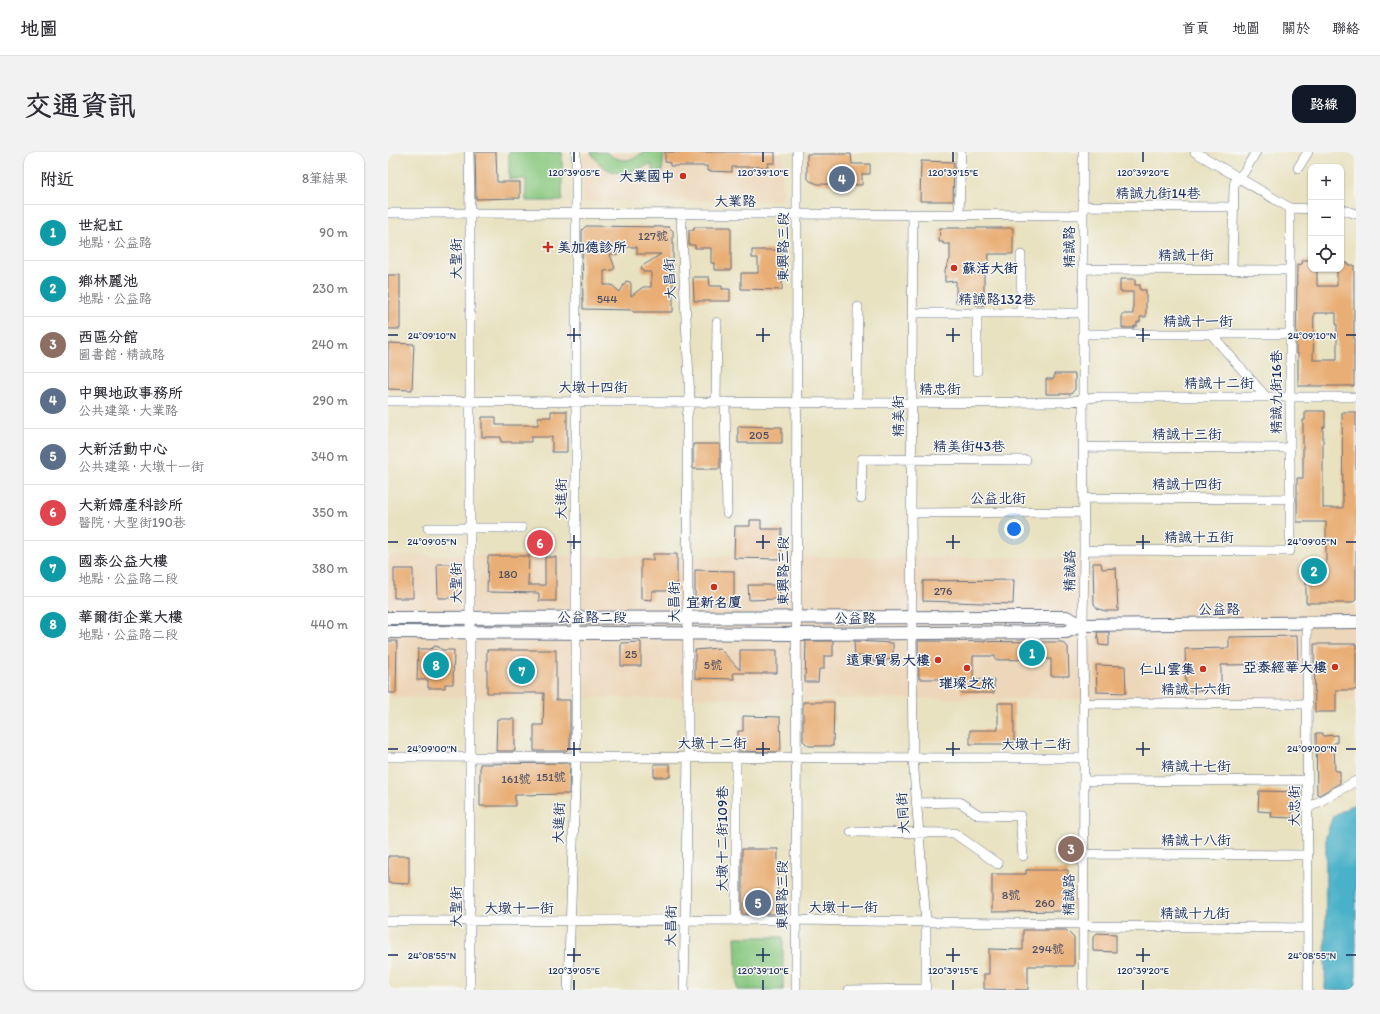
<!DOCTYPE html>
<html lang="zh-TW">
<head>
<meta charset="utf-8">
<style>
	body { margin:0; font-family:Itim,"LXGW WenKai TC",sans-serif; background:#f2f2f3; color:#2b2b33 }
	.controls { position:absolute; right:12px; top:12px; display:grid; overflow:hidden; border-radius:8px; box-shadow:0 1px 3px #0004 }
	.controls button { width:36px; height:36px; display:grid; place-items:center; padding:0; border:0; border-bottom:1px solid #e1e1e2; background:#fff; color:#2b2b33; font:20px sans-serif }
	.you { position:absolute; left:626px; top:377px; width:14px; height:14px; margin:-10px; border:3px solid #fff; border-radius:50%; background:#1a73e8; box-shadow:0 0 0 6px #1a73e833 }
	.badge { display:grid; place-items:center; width:26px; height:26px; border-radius:50%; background:#111827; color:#fff; font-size:13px; font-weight:700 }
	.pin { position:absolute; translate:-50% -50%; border:2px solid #fff; box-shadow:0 1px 4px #0006 }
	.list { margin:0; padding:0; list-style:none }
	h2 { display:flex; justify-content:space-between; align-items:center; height:52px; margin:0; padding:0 16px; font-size:17px }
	h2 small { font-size:13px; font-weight:400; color:#7c7c81 }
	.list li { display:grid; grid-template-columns:26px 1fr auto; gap:12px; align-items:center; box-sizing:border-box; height:56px; padding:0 16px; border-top:1px solid #e1e1e2 }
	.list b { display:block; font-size:15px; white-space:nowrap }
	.list p { margin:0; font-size:13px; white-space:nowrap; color:#7c7c81 }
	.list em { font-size:13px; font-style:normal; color:#7c7c81 }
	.icon { flex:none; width:22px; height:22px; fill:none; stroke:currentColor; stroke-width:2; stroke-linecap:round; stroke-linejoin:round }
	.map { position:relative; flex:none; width:968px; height:838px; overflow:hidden; border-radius:12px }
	header { display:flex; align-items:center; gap:24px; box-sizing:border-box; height:56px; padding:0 20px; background:#fff; border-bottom:1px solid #e1e1e2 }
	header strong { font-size:19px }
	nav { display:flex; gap:22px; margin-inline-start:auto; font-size:14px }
	.intro { display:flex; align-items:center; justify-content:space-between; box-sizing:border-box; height:96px; padding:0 24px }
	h1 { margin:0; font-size:28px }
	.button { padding:10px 18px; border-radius:12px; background:#111827; color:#fff; font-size:14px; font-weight:700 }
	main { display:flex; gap:24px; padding:0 24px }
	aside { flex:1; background:#fff; border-radius:12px; box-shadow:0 1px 3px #0004 }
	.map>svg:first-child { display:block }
	.built { fill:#edd7ba }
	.green { fill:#88c77f; stroke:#527b6e }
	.water { fill:#49b1c8; stroke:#327093 }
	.building { fill:#e9ae74; fill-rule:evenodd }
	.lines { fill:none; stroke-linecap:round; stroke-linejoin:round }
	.minor-casing { stroke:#636e81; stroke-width:10 }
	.major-casing { stroke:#636e81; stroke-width:14 }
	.minor { stroke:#fff; stroke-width:9 }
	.major { stroke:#fff; stroke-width:12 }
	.ticks { fill:none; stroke:#1b2f5e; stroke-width:1.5 }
	.poi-dot { fill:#c8321e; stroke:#f6f6f2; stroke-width:1.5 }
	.labels { text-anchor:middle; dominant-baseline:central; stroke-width:3; stroke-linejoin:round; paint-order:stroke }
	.number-label { font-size:12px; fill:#4e4f64 }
	.poi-label { font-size:14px; font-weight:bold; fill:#1b2f5e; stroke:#f6f6f2; text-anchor:end }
	.street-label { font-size:14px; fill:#1b2f5e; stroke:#f6f6f2 }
	.ticks-label { font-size:10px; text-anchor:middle; fill:#1b2f5e; stroke:#f6f6f2; stroke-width:3; stroke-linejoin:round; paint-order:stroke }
</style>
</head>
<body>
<header>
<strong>地圖</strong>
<nav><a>首頁</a><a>地圖</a><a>關於</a><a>聯絡</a></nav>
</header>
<div class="intro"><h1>交通資訊</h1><a class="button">路線</a></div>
<main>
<aside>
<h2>附近<small>8筆結果</small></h2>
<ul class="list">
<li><span class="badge" style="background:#0f9aa8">1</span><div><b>世紀虹</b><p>地點 · 公益路</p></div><em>90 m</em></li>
<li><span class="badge" style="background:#0f9aa8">2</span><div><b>鄉林麗池</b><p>地點 · 公益路</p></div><em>230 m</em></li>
<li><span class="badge" style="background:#8d6e63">3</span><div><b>西區分館</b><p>圖書館 · 精誠路</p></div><em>240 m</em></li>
<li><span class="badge" style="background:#5c6f8a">4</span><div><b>中興地政事務所</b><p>公共建築 · 大業路</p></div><em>290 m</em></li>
<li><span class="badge" style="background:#5c6f8a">5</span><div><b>大新活動中心</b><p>公共建築 · 大墩十一街</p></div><em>340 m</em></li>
<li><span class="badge" style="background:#e0444e">6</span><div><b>大新婦產科診所</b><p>醫院 · 大聖街190巷</p></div><em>350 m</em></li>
<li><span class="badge" style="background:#0f9aa8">7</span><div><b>國泰公益大樓</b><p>地點 · 公益路二段</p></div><em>380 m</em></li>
<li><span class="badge" style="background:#0f9aa8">8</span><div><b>華爾街企業大樓</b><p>地點 · 公益路二段</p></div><em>440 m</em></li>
</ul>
</aside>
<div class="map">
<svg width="968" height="838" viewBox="0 0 968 838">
	<rect width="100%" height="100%" fill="#f6f6f2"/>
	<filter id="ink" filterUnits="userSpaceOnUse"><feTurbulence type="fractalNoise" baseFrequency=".025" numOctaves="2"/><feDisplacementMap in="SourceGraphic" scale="8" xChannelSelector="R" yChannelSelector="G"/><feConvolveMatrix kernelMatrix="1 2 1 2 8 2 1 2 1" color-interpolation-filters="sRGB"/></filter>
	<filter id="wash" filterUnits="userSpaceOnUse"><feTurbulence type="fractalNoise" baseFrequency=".012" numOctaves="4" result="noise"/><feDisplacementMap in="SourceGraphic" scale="16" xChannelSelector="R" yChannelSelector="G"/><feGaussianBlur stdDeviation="0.9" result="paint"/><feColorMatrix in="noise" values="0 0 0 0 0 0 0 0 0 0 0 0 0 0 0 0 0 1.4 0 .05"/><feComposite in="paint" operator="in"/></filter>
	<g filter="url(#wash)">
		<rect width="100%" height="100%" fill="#e9e2c1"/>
		<path class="built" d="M195,0H395L394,48L195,50Z
			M0,403L911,407L913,454L968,453V548L0,545Z"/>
		<path class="green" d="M121,0H174V49H138V27H121Z
			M203,0H218L225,5L235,8L245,7L256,0H276L274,20H264V12C256,14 250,18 243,20C226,24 210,15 203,0Z
			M347,785H395V838H349Z"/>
		<path class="water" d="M968,651V838H937L938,684L945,664Z"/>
		<g id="blocks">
			<path class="building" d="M87,0H108L109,30H132V46L88,47Z
				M277,0H387V11H380V15H344V20L319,19V14H282V11L277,10Z
				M419,2H463L464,12H482V22H474V33L430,32L422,29L419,25Z
				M533,9L566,10L565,49H532Z
				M198,74L281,75L285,79V160H245V158L195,157L194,78ZM230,95H249V102H273L253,115L255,120H263V135H255L243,144V132L242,130L238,129L232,140L224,133H216V119L224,118L227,116L222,102H230Z
				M306,75H343V118H326V111H323V96H307V93H301V78H306Z
				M552,76H625V102H601L600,113H596V153H587V150H568V129L557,130V118L562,107V92H555V90H551Z
				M364,98H395L394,138L353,137V121H370V106H364Z
				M915,108H923V117H929V134H949V117H953V111H960V113H966V234H910V201H908L909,113L914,112ZM926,161H948V172H949V208H925Z
				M0,123H12V177H0Z
				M305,125H321L322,134H334V137H342V149H306Z
				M732,127H747V133H752V138H758V165H752V170H749V174H746V176H734V162H745V140H732Z
				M0,191L26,192L24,238L0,237Z
				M666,222H687V237L683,242H658V227H666Z
				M163,259H179V300H164V285H143V290H113V285H94V265H108V273H150V265H163Z
				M917,259H937V275H935V356H955L954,260H968V448L963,451H918V416H923V413H938V370H909V326H915V268H917Z
				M350,274L394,275V291H350Z
				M305,292H332V317H305Z
				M362,368H373V377H394L393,407L346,406L347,374H362Z
				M265,402H289V439H264V448L253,447V408H265Z
				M100,404H141L140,433H157V405H168V449H151V441L99,440Z
				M705,411H713L714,417L728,416L730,459H718L710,457L706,452Z
				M49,412H67L68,446H50Z
				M6,417H25V446H6Z
				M307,418L346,419V452H307Z
				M626,428L625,452L535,449V429Z
				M360,433H391L392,437L391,447L361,448Z
				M709,480H721V494L711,493Z
				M909,484L910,512L833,513V538L798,539L797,497L841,496V485Z
				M0,489H9L8,541H0Z
				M418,489H445V504H436V517H431L430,530H417Z
				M466,489L505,491V507L485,510L484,505L467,504Z
				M530,489L674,490L680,495L681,524H663V507L607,508V504H585V528H606V541H573L572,527H531Z
				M253,490V514H233V491Z
				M926,492H968V538H948V560H927Z
				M47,494L51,495L54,498H66L65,532H57V536H40V528H29L30,497H43Z
				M331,496L352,518V498H389V521H375V522H362V521H345L346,527L307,526V498Z
				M99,498H168V548H182V595L178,599H146V573H155L156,541H99Z
				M708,513L737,514L738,541L709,540Z
				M415,550H446L445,594H421L415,589Z
				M610,551H626V592H582V578H610Z
				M355,564L392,565L393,597L388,600L350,599V579H355Z
				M109,567H127V599H108Z
				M928,581H935V584L949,583V591H946L947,619H952V631L931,643L929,642Z
				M182,611L181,642L127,643V654H92V612Z
				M266,612H282V625H266Z
				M871,639L912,640L911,659H905V666L883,665L884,660L870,659Z
				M354,697H390L389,762H354Z
				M0,704H21V732L0,731Z
				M638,718H680V737H685L686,754L681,759L604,760V722H638Z
				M635,778H678L686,786V814H640V838L596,837V822H601V797L635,798Z
				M709,781L728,782V800L705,799V785Z"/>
		</g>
	</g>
	<g filter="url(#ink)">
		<use href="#blocks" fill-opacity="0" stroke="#636e81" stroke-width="1"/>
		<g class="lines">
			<defs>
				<path id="minor" d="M81,0L82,62V838
					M807,0L902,56L923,57
					M910,16L920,0
					M695,54L845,55
					M953,57L968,62
					M0,61L695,63
					M293,63L302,249L299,264L300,606L296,838
					M525,63L523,361L525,606L538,770V838
					M571,63L573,0
					M633,103V161
					M695,117L901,118
					M844,117L846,34L847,29L856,20L868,0
					M524,161H695
					M589,161V219
					M695,182H902
					M824,183L878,245
					M0,249L524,251L679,250L707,245H968
					M328,250L329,170
					M337,250L339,361
					M469,250L470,155
					M695,295L902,296
					M473,346L474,307L638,308
					M696,346L903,347
					M523,361L696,360
					M40,376H134
					M696,398L902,399V56
					M919,471L920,838
					M696,551L920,552
					M0,605L696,606
					M696,629L920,628
					M528,651L571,650L591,663L632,664L635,704
					M920,656L968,629
					M463,680L566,681L610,712
					M695,702L920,703
					M0,769L408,768L694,772L704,774L920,776
					M348,769V606
					M180,838L188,605V0
					M408,838L409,0
					M461,838L538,837
					M695,838L696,606L695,473L696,398L695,248V0"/>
				<path id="major" d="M0,466L678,465L695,473L968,470
					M0,480L408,482L678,480L695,473"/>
			</defs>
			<use href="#minor" class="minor-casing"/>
			<use href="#major" class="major-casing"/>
			<use href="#minor" class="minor"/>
			<use href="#major" class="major"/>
		</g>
	</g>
	<path class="ticks" d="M186,0V10M375,0V10M565,0V10M755,0V10M186,176V190M375,176V190M565,176V190M755,176V190M0,183H10M179,183H193M368,183H382M558,183H572M748,183H762M958,183H968M186,383V397M375,383V397M565,383V397M755,383V397M0,390H10M179,390H193M368,390H382M558,390H572M748,390H762M958,390H968M186,590V604M375,590V604M565,590V604M755,590V604M0,597H10M179,597H193M368,597H382M558,597H572M748,597H762M958,597H968M186,796V810M375,796V810M565,796V810M755,796V810M0,803H10M179,803H193M368,803H382M558,803H572M748,803H762M958,803H968M186,828V838M375,828V838M565,828V838M755,828V838"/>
	<g class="poi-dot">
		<circle cx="295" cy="24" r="4"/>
		<path d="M158 89h4v4h4v4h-4v4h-4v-4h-4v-4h4z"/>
		<circle cx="566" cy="116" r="4"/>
		<circle cx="326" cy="435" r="4"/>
		<circle cx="550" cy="508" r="4"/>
		<circle cx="947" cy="515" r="4"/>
		<circle cx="579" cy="516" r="4"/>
		<circle cx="815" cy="517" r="4"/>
	</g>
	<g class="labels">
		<g class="number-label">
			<text x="265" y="84">127號</text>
			<text x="219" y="147">544</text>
			<text x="371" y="283">205</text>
			<text x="120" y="422">180</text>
			<text x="555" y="439">276</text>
			<text x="243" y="502">25</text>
			<text x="325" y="513">5號</text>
			<text x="163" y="625">151號</text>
			<text x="128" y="627">161號</text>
			<text x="623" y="743">8號</text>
			<text x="657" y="751">260</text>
			<text x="660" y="797">294號</text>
		</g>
		<g class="poi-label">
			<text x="287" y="24">大業國中</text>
			<text x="169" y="95" text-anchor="start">美加德診所</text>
			<text x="574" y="116" text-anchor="start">蘇活大街</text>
			<text x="326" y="450" text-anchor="middle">宜新名廈</text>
			<text x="542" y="508">遠東貿易大樓</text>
			<text x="939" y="515">亞泰經華大樓</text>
			<text x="807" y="517">仁山雲集</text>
			<text x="579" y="531" text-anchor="middle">璀璨之旅</text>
		</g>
		<g class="street-label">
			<text x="770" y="41">精誠九街14巷</text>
			<text x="347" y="49">大業路</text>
			<text transform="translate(395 95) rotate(-90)">東興路三段</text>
			<text transform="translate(681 95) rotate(-90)">精誠路</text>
			<text x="798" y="103">精誠十街</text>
			<text transform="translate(68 107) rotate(-90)">大聖街</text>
			<text transform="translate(282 127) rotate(-93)">大昌街</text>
			<text x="609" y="147">精誠路132巷</text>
			<text x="810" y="169">精誠十一街</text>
			<text x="831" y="231">精誠十二街</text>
			<text x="205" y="235">大墩十四街</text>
			<text x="552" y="237">精忠街</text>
			<text transform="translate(888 240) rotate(-90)">精誠九街16巷</text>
			<text transform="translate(510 264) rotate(-90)">精美街</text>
			<text x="799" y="282">精誠十三街</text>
			<text x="581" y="294">精美街43巷</text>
			<text x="799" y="332">精誠十四街</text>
			<text x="610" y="346">公益北街</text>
			<text transform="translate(173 347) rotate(-90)">大進街</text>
			<text x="811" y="385">精誠十五街</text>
			<text transform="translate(395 419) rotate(-90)">東興路三段</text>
			<text transform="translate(682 419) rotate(-89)">精誠路</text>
			<text transform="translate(68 431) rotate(-90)">大聖街</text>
			<text transform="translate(286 450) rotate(-90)">大昌街</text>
			<text x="831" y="457">公益路</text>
			<text x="204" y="465">公益路二段</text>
			<text x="467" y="466">公益路</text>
			<text x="808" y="537">精誠十六街</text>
			<text x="324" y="591">大墩十二街</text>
			<text x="648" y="592">大墩十二街</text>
			<text x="808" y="614">精誠十七街</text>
			<text transform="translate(906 654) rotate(-90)">大忠街</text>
			<text transform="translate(515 661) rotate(-94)">大同街</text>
			<text transform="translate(171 671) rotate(-88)">大進街</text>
			<text transform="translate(334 687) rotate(-90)">大墩十二街109巷</text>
			<text x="808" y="688">精誠十八街</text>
			<text transform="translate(394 743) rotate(-90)">東興路三段</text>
			<text transform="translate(681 743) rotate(-89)">精誠路</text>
			<text transform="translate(68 755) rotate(-90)">大聖街</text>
			<text x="455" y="755">大墩十一街</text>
			<text x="131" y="756">大墩十一街</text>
			<text x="807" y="761">精誠十九街</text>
			<text transform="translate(283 774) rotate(-89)">大昌街</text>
		</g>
	</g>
	<g class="ticks-label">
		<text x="186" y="24">120°39'05"E</text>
		<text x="375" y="24">120°39'10"E</text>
		<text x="565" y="24">120°39'15"E</text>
		<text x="755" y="24">120°39'20"E</text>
		<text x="44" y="187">24°09'10"N</text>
		<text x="924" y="187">24°09'10"N</text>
		<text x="44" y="393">24°09'05"N</text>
		<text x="924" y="393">24°09'05"N</text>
		<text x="44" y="600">24°09'00"N</text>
		<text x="924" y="600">24°09'00"N</text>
		<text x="44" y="807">24°08'55"N</text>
		<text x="924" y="807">24°08'55"N</text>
		<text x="186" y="822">120°39'05"E</text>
		<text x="375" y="822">120°39'10"E</text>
		<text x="565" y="822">120°39'15"E</text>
		<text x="755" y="822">120°39'20"E</text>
	</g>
</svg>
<div class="controls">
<button>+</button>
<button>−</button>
<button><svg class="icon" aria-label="locate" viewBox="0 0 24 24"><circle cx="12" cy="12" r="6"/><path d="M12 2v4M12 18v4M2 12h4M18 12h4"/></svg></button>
</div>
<div class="you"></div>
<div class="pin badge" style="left:644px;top:501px;background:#0f9aa8">1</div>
<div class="pin badge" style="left:926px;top:419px;background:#0f9aa8">2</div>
<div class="pin badge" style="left:683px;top:697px;background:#8d6e63">3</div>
<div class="pin badge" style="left:454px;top:27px;background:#5c6f8a">4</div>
<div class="pin badge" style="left:370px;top:751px;background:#5c6f8a">5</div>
<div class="pin badge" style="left:152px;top:391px;background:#e0444e">6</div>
<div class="pin badge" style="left:134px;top:519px;background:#0f9aa8">7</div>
<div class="pin badge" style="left:48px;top:513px;background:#0f9aa8">8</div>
</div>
</main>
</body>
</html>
